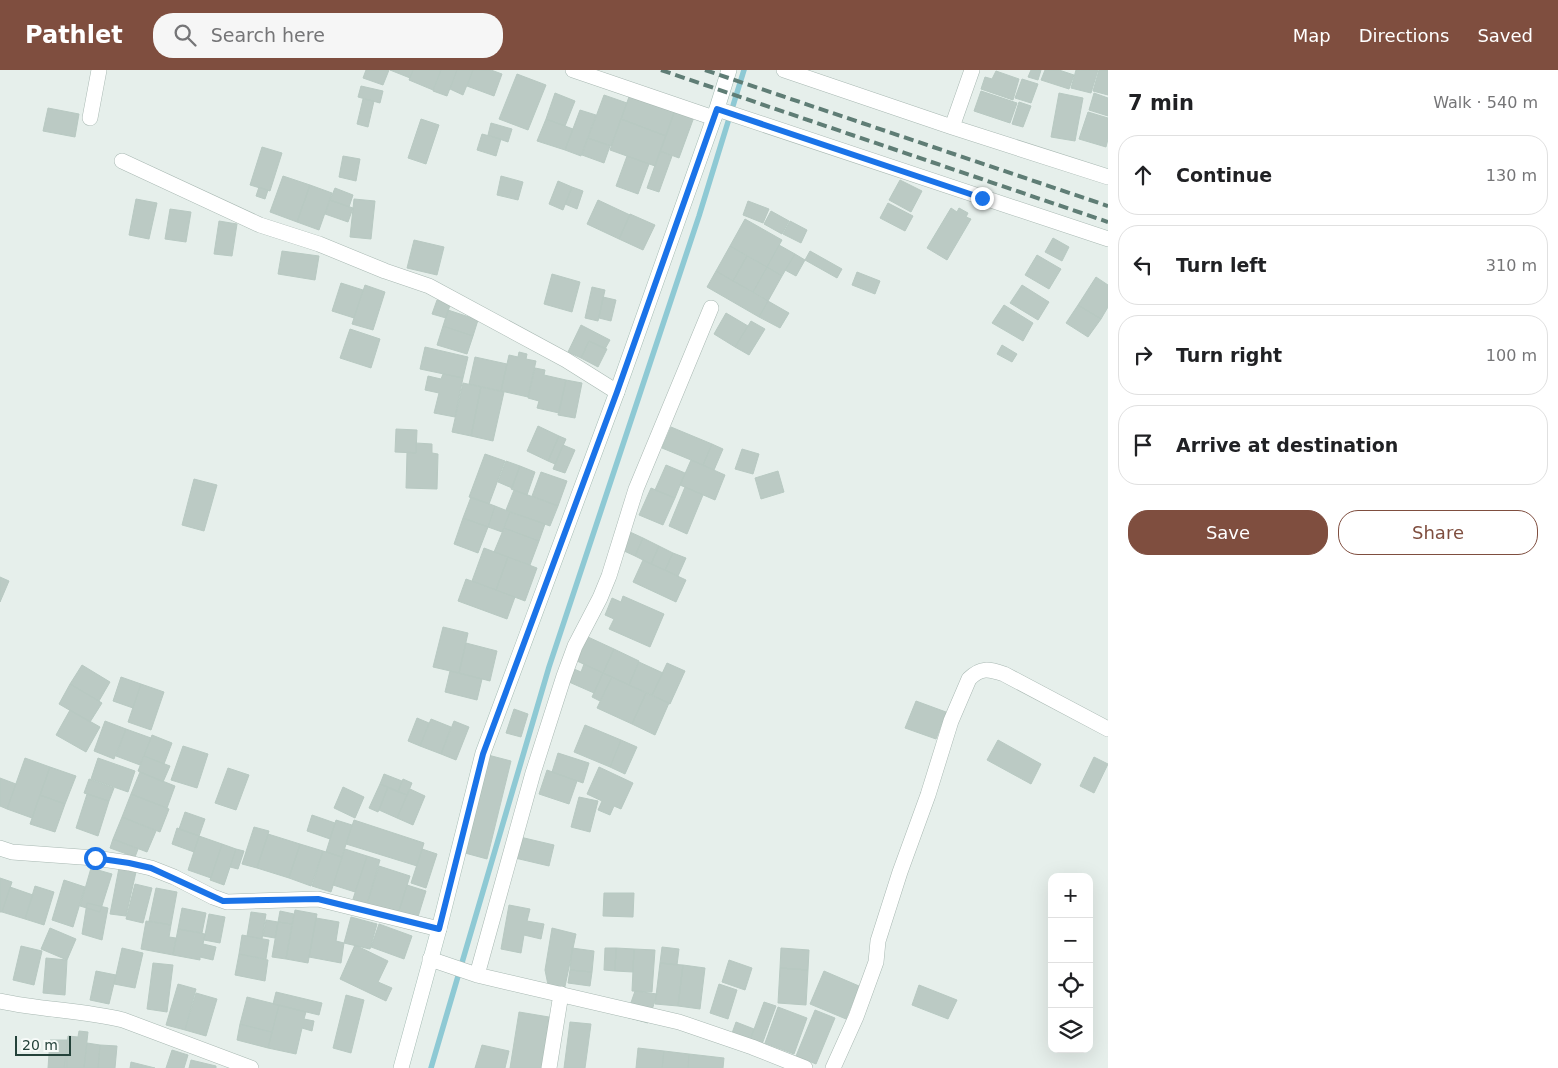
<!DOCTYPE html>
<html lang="en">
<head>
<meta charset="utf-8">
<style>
	body { margin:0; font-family:"DejaVu Sans",sans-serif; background:#f6f6f6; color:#202124 }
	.controls { position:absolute; right:15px; bottom:15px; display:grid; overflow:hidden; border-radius:10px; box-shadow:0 5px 20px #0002 }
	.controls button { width:45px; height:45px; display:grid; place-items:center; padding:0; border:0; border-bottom:1px solid #e0e0e0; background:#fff; color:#202124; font:25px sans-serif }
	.scale { position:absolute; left:15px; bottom:12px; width:56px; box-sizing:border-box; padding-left:5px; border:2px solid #24423a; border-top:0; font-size:14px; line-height:18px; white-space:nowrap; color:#24423a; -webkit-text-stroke:4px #f7fbf9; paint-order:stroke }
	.stop { position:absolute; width:15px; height:15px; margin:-11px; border:4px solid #1a73e8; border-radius:50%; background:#fff }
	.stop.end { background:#1a73e8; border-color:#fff; box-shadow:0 1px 5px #0008 }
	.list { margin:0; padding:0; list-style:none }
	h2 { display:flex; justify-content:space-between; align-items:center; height:65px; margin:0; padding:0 20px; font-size:21px }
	h2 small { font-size:16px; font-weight:400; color:#757577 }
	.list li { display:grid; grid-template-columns:32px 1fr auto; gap:15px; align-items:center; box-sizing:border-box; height:80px; margin:0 10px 10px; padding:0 10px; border:1px solid #e0e0e0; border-radius:20px }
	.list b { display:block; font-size:19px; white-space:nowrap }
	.list em { font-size:16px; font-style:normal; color:#757577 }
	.actions { display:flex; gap:10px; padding:15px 20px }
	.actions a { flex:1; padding:11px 0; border:1px solid #7f4e3f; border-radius:20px; text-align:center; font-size:18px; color:#7f4e3f }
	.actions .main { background:#7f4e3f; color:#fff }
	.icon { flex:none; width:28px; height:28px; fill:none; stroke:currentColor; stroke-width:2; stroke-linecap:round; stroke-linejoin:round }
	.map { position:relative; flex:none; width:1108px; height:998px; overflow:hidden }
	header { display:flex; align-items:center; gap:30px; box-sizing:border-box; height:70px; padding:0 25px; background:#7f4e3f; color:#fff }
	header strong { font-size:24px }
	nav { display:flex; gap:28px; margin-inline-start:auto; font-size:18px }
	.search { width:350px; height:45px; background:#f6f6f6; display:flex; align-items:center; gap:12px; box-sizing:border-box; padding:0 18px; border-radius:20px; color:#757577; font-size:19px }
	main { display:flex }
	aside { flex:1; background:#fff }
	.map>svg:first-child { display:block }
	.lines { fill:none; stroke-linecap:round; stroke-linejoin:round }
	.stream { stroke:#8ec9d4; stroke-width:5.5 }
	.building { fill:#bbcac4; stroke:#b8c9c2 }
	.minor-casing { stroke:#a8b8b2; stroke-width:16 }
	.secondary-casing { stroke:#a4bbb3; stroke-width:16 }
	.minor { stroke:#fff; stroke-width:15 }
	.secondary { stroke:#fff; stroke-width:15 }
	.rail { stroke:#5f7d75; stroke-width:4; stroke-dasharray:10 5; stroke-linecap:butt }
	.route { stroke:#1a73e8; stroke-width:6 }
</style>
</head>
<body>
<header>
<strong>Pathlet</strong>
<div class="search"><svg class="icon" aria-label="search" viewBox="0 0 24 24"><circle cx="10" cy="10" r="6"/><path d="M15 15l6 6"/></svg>Search here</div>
<nav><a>Map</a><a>Directions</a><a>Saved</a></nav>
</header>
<main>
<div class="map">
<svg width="1108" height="998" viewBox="0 0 1108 998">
	<rect width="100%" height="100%" fill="#e6efeb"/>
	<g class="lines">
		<path class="stream" d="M431,998L549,597L699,146L744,0"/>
	</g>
	<path class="building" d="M366,0H389L383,15L363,8Z
		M390,0H413L410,8Z
		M413,0H441L433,20L409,10Z
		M441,0H457L447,26L433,21Z
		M457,0H473L463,25L450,19Z
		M473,0H491L502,4L494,26L467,16Z
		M1031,0H1041L1038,10L1028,7Z
		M1045,0H1059L1074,5L1069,19L1041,10Z
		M1076,0H1098L1091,23L1071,18Z
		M1099,0H1108V25L1093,21Z
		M996,1L1019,9L1013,30L981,19L985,7L992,9Z
		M517,4L546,15L528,60L499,49Z
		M1022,9L1038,14L1031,33L1015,28Z
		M361,16L383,21L380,33L358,27Z
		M981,21L1017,33L1010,53L974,41Z
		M555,23L575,31L565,56L546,49Z
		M1059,23L1083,28L1075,71L1051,67Z
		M1094,23L1108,28V46L1089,40Z
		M630,24L675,40L666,66L621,49Z
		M604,25L627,33L611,76L588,68Z
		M363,29L374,31L368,57L357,54Z
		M1019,32L1031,36L1023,57L1012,54Z
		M48,38L79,44L75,67L43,61Z
		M580,40L596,45L581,86L565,80Z
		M675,40L694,47L679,88L660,81Z
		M1088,42L1108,48V69L1106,77L1079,69Z
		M421,49L439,55L426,94L408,88Z
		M546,49L573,59L565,80L537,71Z
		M621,49L666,66L655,96L610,80Z
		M491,53L512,59L508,72L488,65Z
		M482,64L501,69L496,86L477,80Z
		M588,68L610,76L604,93L582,85Z
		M262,77L282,83L270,121L250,115Z
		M660,81L672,86L659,122L647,118Z
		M343,86L360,89L356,111L339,107Z
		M627,86L649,94L638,124L616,116Z
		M283,106L310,115L297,152L270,142Z
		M501,106L523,112L518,130L497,125Z
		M900,110L922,121L911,142L889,130Z
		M558,111L572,117L563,140L549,134Z
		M310,115L332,123L319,160L297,152Z
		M259,117L268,120L265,129L256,126Z
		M572,117L583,121L577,139L565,134Z
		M335,118L353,125L349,137L330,130Z
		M136,129L157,133L149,169L129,165Z
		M354,129L375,131L371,169L350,167Z
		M330,130L353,138L348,152L325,144Z
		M598,130L630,145L619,169L587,154Z
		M748,131L769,139L763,153L743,145Z
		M888,133L913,146L905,161L880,148Z
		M951,138L957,142L959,138L968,143L966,147L971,149L947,190L927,178Z
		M170,139L191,142L186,172L165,169Z
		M771,141L789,151L782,164L764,154Z
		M630,144L655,155L643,180L619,169Z
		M745,149L782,170L767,197L730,176Z
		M219,151L237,154L232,186L214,184Z
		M790,151L807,160L801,173L783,164Z
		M1053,168L1069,177L1062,191L1045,182Z
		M414,170L444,177L437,205L407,198Z
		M779,175L795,184L782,206L767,197Z
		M730,176L747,186L733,211L716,201Z
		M282,181L319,186L315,210L278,204Z
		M810,181L842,199L837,208L805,190Z
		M795,184L805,190L796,206L785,200Z
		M1037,185L1061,199L1049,219L1025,205Z
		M747,186L767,197L753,222L733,211Z
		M767,197L782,206L768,231L753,222Z
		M716,201L768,231L759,247L707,217Z
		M857,202L880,211L875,224L852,215Z
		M552,204L580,212L572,242L544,234Z
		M1096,207L1108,215V237L1101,249L1078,235Z
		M341,213L363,220L354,248L332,241Z
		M365,215L385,222L373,260L352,254Z
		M1022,215L1049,232L1038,250L1010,233Z
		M592,217L605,220L598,251L585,248Z
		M603,227L616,230L611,251L599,248Z
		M437,230L450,235L446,248L432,244Z
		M768,231L789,243L780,258L759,247Z
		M1004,235L1033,253L1023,271L992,253Z
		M1078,235L1101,249L1088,267L1066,253Z
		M448,240L478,250L473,266L443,256Z
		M726,243L748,256L735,277L714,264Z
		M751,251L765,259L749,285L735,277Z
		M581,255L610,270L605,279L589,271L581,288L568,282Z
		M443,256L473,266L467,284L437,275Z
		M350,259L380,269L371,298L340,288Z
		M589,271L607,279L598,297L581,288Z
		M1002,275L1017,284L1012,292L997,284Z
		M425,277L468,287L463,308L420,299Z
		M519,282L527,284L526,289L536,291L528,327L501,321L509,285L518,287Z
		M475,287L507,294L501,321L469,314Z
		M535,298L545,300L544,305L566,310L559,343L537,338L539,331L528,328Z
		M443,304L463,308L455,347L434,343L439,323L425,320L428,306L441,309Z
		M566,310L582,313L575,348L558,345Z
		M463,313L481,317L471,366L452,362Z
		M481,317L504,322L493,371L471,366Z
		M538,356L559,366L548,391L527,381Z
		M671,357L712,374L703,395L662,378Z
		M396,359L417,360L416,383L395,382Z
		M559,366L566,369L555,394L548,391Z
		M416,373L432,374V383L438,384L437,419L406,418L407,382L416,383Z
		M712,374L723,379L714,400L703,395Z
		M563,375L575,380L565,403L553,399Z
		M742,379L759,384L753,404L735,399Z
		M485,384L505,391L489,434L469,427Z
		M691,390L725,405L715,430L680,415Z
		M506,391L520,396L512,418L498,412Z
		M666,395L685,403L675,428L655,420Z
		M520,396L535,402L527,425L511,419Z
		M778,401L784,422L761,429L755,408Z
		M541,402L567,411L558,436L532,426Z
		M194,409L217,415L204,461L182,455Z
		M685,417L703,425L687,464L669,456Z
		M651,418L675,428L663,455L639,445Z
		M514,420L558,436L550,456L506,440Z
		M471,427L495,436L488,457L463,448Z
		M495,436L510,442L502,462L488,457Z
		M510,442L545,454L539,471L504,458Z
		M463,448L488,457L478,483L454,474Z
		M504,458L539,471L530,495L494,482Z
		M630,462L643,468L635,486L622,480Z
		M643,468L659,476L651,494L635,486Z
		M659,476L673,483L665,500L651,494Z
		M484,478L508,487L496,520L472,511Z
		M673,483L686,488L678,506L665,500Z
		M508,487L537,498L525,531L496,520Z
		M643,490L686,510L676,532L633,512Z
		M0,507L9,511L0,532Z
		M466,509L515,527L507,549L458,531Z
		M623,526L664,544L650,577L609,559L614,549L605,545L612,528L621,532Z
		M443,557L468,563L459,603L433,597Z
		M588,567L614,579L603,603L577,591Z
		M466,573L497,581L490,611L459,603Z
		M614,579L639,591L629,615L603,603Z
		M639,592L663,603L652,625L629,615Z
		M667,593L685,601L670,634L652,625Z
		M584,594L603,603L594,623L569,612L574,599L581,602Z
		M82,595L110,612L99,631L70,614Z
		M450,601L482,609L477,630L445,622Z
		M603,603L612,607L600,631L592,627Z
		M121,607L141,614L133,638L113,631Z
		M612,607L646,623L632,654L597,638Z
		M70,614L102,633L90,652L59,634Z
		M141,614L164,622L151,660L128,652Z
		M646,623L669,633L655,665L632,654Z
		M916,631L946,642L936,669L905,658Z
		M514,639L528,644L521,667L506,663Z
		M70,640L100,657L86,682L56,665Z
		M417,648L429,653L420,676L408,671Z
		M431,649L451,657L441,684L420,676Z
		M105,651L126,659L114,689L94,681Z
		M454,651L469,657L456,690L441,684Z
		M585,655L621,670L610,697L574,682Z
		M126,659L151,668L140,695L116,686Z
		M152,665L172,673L164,694L144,686Z
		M621,670L637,677L625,704L610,697Z
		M998,670L1041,694L1031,714L987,690Z
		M183,676L208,684L197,718L171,710Z
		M558,683L589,693L583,713L552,702Z
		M488,685L511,691L487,789L465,783Z
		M144,686L170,696L163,712L138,701Z
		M1094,687L1108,694L1094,723L1080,716Z
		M25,688L50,697L32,748L7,739Z
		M98,688L135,701L128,722L91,709Z
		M50,697L76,706L65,734L40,725Z
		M599,697L633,713L621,739L614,736L610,745L598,740L602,731L587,724Z
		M228,698L249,705L236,740L215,733Z
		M547,700L577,711L569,734L539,724Z
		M140,702L175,716L167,738L131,724Z
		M384,704L402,711L398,722L380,714Z
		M0,708L16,714L7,739L0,736Z
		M89,709L114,718L109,731L84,723Z
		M403,709L412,713L407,725L398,722Z
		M380,714L388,717L378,742L369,738Z
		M343,717L364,727L355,748L334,738Z
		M388,717L407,725L397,748L379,740Z
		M410,719L425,726L413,755L397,748Z
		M87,724L109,731L98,766L76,758Z
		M131,724L169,739L160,762L122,747Z
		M40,725L65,734L55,762L30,754Z
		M579,727L598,731L590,762L571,757Z
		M185,742L205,749L199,766L179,759Z
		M312,745L335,753L330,769L307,761Z
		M122,747L156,761L147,782L113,769Z
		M336,750L352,755L342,787L326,782Z
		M354,750L424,773L417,796L346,774Z
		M254,757L269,761L257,798L242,794Z
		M177,758L199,766L194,782L172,774Z
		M268,764L300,774L289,808L257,798Z
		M199,766L222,774L211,808L188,800Z
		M520,767L554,775L549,796L515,788Z
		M113,769L138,779L135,787L110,778Z
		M222,774L236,779L224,815L210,810Z
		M300,774L323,781L311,816L289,808Z
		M236,779L244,781L238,799L230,797Z
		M345,779L367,786L355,822L333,815Z
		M422,779L437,784L426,818L411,813Z
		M323,781L342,787L331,822L312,816Z
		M367,786L380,790L367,834L353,829Z
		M379,796L410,806L398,844L367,834Z
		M91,798L112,804L100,842L80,836Z
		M119,798L136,802L126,846L110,844Z
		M0,808L12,812L2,842H0Z
		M64,810L85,817L73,857L52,850Z
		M135,814L152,818L143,853L126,849Z
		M407,815L426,821L417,850L398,844Z
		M35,816L54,822L44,855L25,849Z
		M10,817L33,825L25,849L2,842Z
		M156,818L177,822L171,855L149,851Z
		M604,823H634L633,847L603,846Z
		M87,833L108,838L102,870L82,864Z
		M509,835L530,839L527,851L544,854L541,869L524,865L521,883L501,879Z
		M182,838L206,843L202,863L178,859Z
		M295,840L317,844L308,893L286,889Z
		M280,841L294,844L292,854L278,852Z
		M251,842L266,844L262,869L247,866Z
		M209,844L225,847L220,873L204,870Z
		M351,847L377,854L370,879L344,873Z
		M316,848L339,852L336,871L344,873L341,893L309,887Z
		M266,850L278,852L275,868L263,866Z
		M146,851L171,855L169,867L176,868L173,885L141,879Z
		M278,852L292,854L286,889L272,887Z
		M379,854L412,866L404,889L371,877Z
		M50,858L76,869L67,890L41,879Z
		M552,858L576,864L564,921L548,915L545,900Z
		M178,859L205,864L203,874L216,877L213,890L200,887V890L173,885Z
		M242,865L269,870L266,889L239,884Z
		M355,875L388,891L378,912L392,918L386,931L340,909Z
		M21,876L42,881L34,915L13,910Z
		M662,877L679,879L677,895L660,893Z
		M122,878L143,883L135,918L114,914Z
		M572,878L594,881L592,902L570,900Z
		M605,878H616L615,901L604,900Z
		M616,878L634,879L633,902L615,901Z
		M781,878L809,880L808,900L780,898Z
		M634,879L655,880L652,922L632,921Z
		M239,884L268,890L265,911L235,905Z
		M46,888L67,890L65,925L43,923Z
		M729,890L752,898L745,920L722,912Z
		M153,893L173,895L167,942L147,939Z
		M660,893L683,895L678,936L655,934Z
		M683,895L705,898L700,939L678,936Z
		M780,898L808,900L806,935L778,933Z
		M570,900L592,902L590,916L568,913Z
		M96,901L116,905L109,934L90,930Z
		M824,901L859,916L846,949L810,934Z
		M178,914L196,919L185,960L166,955Z
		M719,914L737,920L728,949L710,943Z
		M919,915L957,930L948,949L912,935Z
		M635,921L657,924L648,953L626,947Z
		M276,922L322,933L319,945L273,934Z
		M196,923L217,929L206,966L185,960Z
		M346,925L364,930L351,983L333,978Z
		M247,927L279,935L272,962L240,954Z
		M764,932L776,936L761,977L749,973Z
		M279,935L306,942L304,949L314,951L312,961L302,958L296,984L268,978Z
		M778,937L807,948L794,984L765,973Z
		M815,940L835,948L816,994L796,986Z
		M519,942L549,947L541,998H510Z
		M570,952L591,954L585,998H564Z
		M736,952L754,959L749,973L731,966Z
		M240,954L272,962L268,978L237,970Z
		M79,961L88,962L84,998H64L68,966L78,967Z
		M50,970H67V998H48Z
		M87,973L100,975L98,998H84Z
		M100,975L117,976L115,998H98Z
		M482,975L509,981L505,998H475Z
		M638,978L664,981L662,998H636Z
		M172,980L188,985L184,998H166Z
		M664,981L689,984L688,998H662Z
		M689,984L724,988L723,998H688Z
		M191,990L216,996V998H189Z
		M131,992L155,998H130Z"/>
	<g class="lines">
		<defs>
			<path id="minor" d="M573,0L714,48
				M784,0L952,57L1108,107
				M717,39L1108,169
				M90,48L99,0
				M952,57L972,0
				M122,91L260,155L319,174L385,201L429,216L566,290L617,322
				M0,778L12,782L95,788L129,793L151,798L174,807L213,827L227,832L318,829L439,859
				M430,889L477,905L679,952L752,977L805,998
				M477,905L533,703L564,606L575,576L600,528L609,506L636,419L711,238
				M0,931C41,940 83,940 123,950L251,998
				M549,998L561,924
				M833,998L856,947L876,892L878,871L900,802L928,725L951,651L969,609C981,597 989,599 1004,604L1108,659"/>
			<path id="secondary" d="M401,998L439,859L483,683L617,322L714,48L729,0"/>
		</defs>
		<use href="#minor" class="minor-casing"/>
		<use href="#secondary" class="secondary-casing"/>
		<use href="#minor" class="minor"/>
		<use href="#secondary" class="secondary"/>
		<path class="rail" d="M661,0L1108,152
			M705,0L1108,136"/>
	</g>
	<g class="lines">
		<path class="route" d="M95,788L129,793L151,798L223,831L318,829L439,859L483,684L617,322L717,39L982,128"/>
	</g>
</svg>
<div class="controls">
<button>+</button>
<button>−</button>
<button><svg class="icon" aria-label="locate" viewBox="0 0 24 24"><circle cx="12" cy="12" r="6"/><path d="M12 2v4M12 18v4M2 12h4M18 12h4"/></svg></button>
<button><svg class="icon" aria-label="layers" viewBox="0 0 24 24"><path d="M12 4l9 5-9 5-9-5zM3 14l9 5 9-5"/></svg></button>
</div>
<div class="scale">20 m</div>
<div class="stop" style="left:95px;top:788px"></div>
<div class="stop end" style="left:982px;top:128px"></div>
</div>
<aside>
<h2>7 min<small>Walk · 540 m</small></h2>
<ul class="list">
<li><svg class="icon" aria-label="ahead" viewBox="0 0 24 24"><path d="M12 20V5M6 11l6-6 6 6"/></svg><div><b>Continue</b></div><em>130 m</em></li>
<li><svg class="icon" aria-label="left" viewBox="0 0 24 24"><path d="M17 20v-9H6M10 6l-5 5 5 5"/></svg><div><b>Turn left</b></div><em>310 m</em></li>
<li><svg class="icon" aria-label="right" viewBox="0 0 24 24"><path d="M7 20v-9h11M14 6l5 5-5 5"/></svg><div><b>Turn right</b></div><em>100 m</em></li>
<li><svg class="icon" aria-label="arrive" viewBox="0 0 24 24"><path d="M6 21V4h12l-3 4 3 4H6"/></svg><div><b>Arrive at destination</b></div></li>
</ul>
<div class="actions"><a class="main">Save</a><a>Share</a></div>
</aside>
</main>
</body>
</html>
